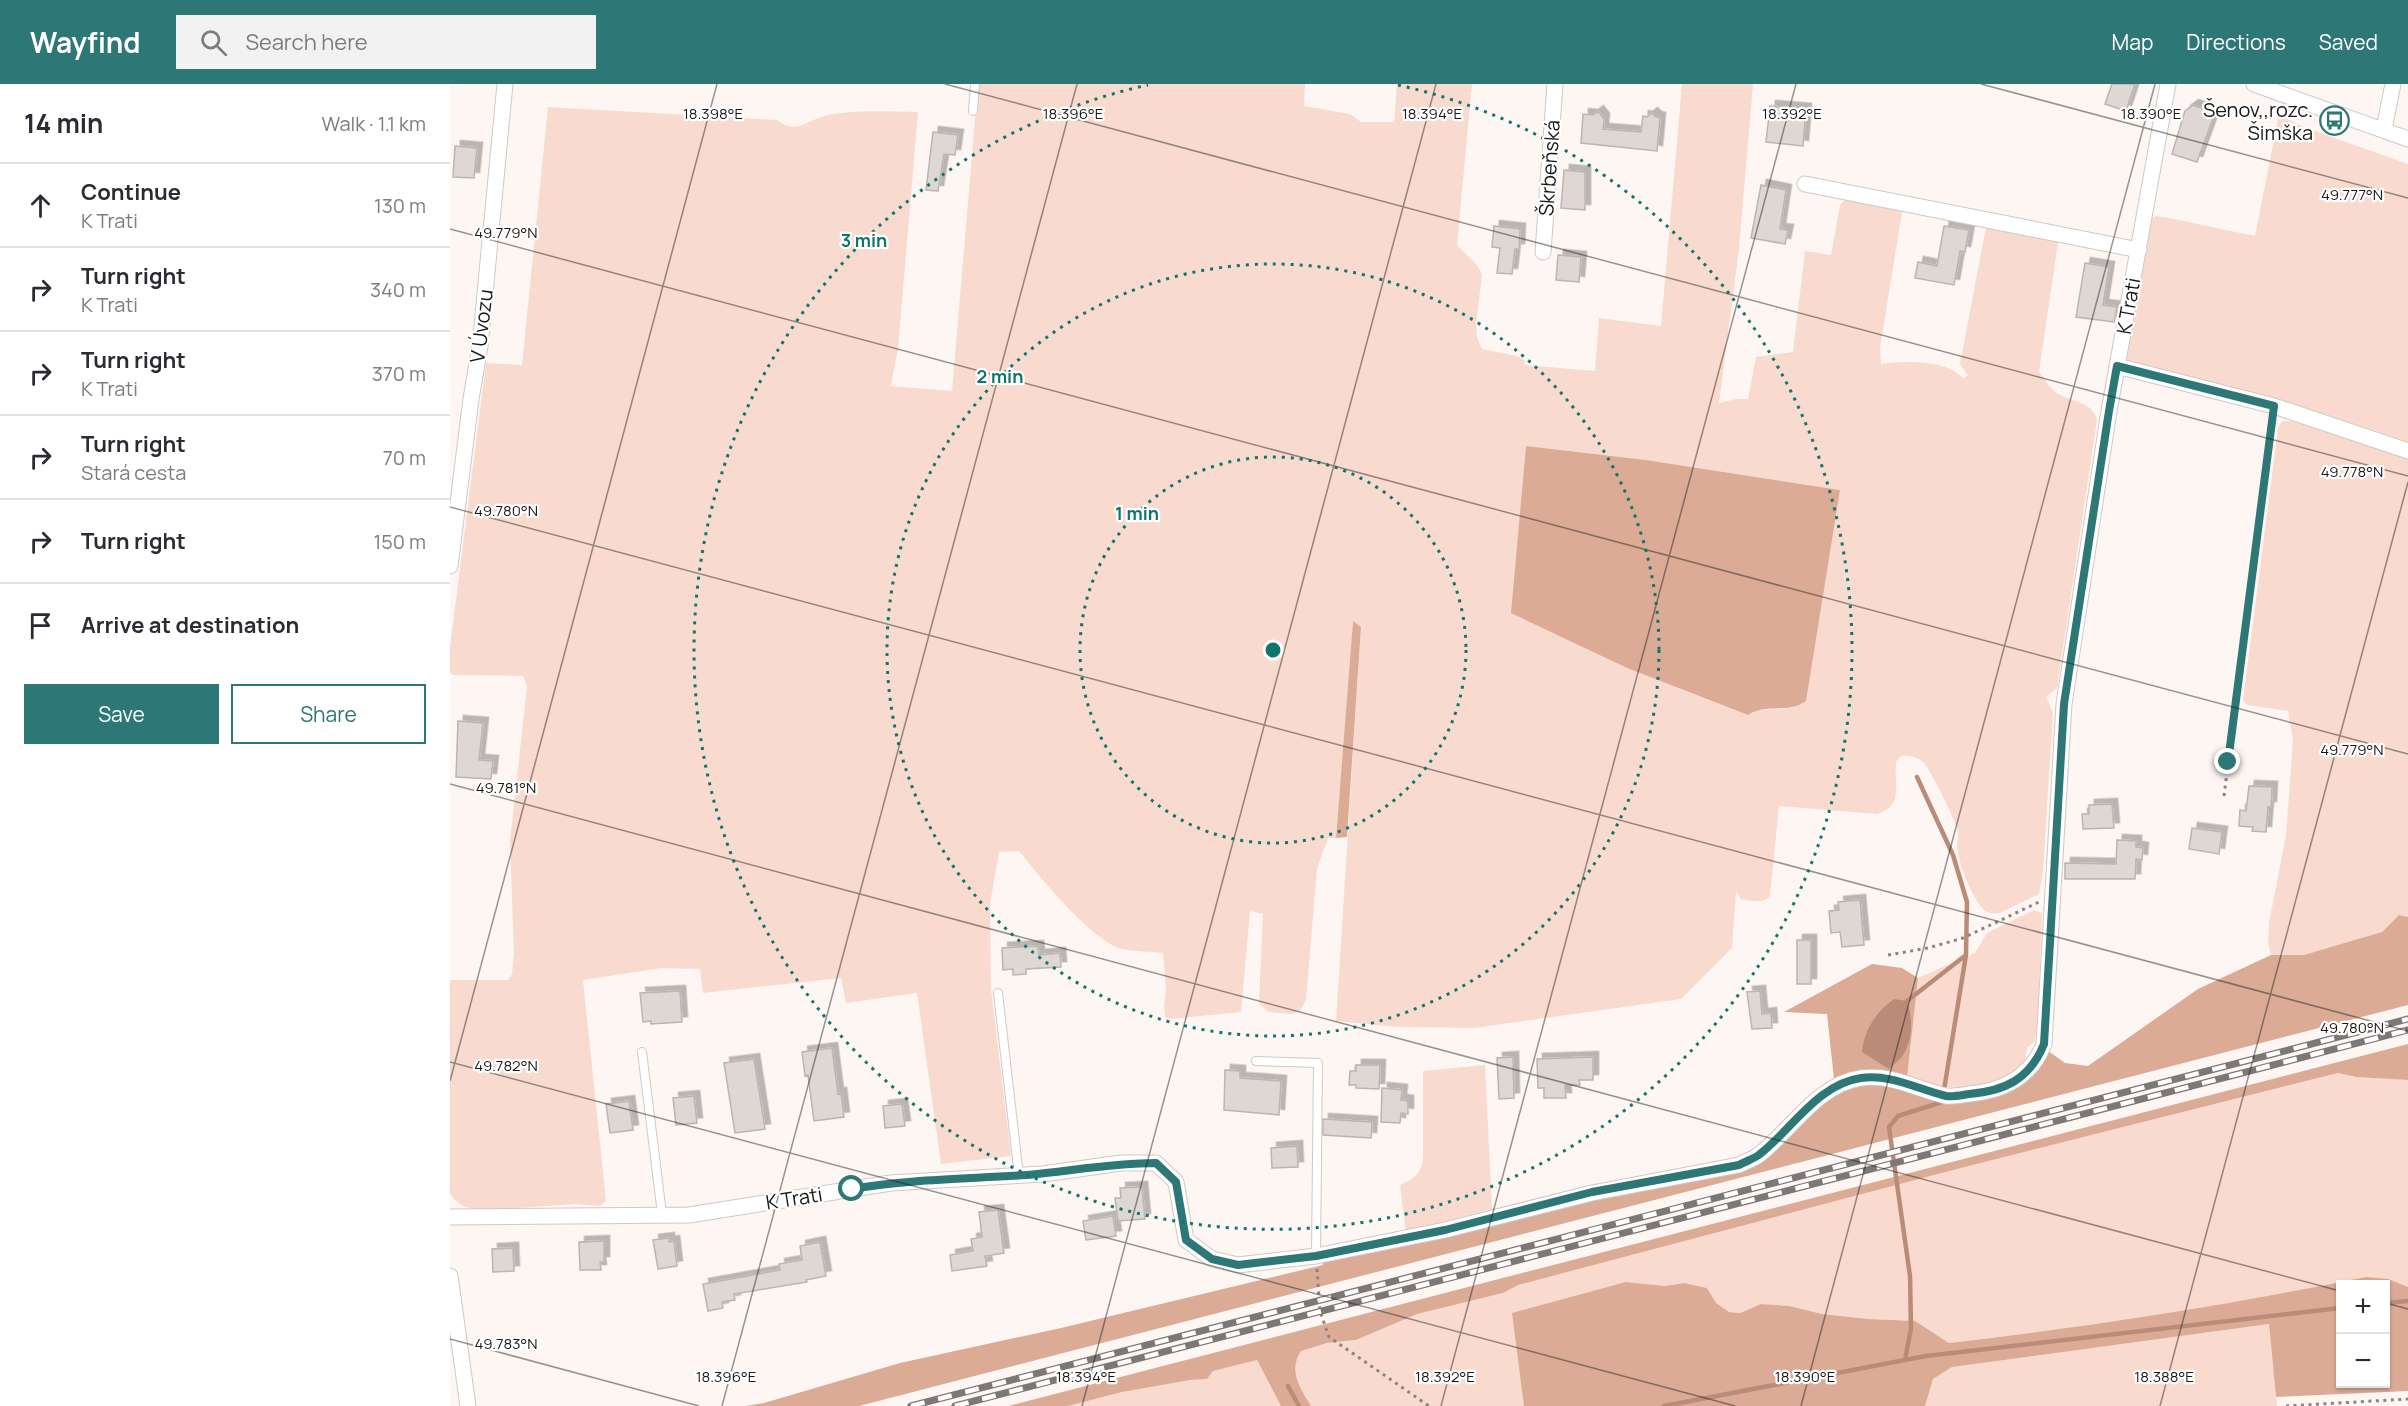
<!DOCTYPE html>
<html lang="en">
<head>
<meta charset="utf-8">
<style>
	body { margin:0; font-family:Manrope,sans-serif; background:#f2f2f3; color:#2b2b33 }
	.controls { position:absolute; right:18px; bottom:18px; display:grid; overflow:hidden; border-radius:0px; box-shadow:0 2px 4px #0004 }
	.controls button { width:54px; height:54px; display:grid; place-items:center; padding:0; border:0; border-bottom:2px solid #e1e1e2; background:#fff; color:#2b2b33; font:30px sans-serif }
	.stop { position:absolute; width:18px; height:18px; margin:-14px; border:4px solid #2d7777; border-radius:50%; background:#fff }
	.stop.end { background:#2d7777; border-color:#fff; box-shadow:0 2px 6px #0008 }
	.list { margin:0; padding:0; list-style:none }
	h2 { display:flex; justify-content:space-between; align-items:center; height:78px; margin:0; padding:0 24px; font-size:26px }
	h2 small { font-size:20px; font-weight:400; color:#7c7c81 }
	.list li { display:grid; grid-template-columns:39px 1fr auto; gap:18px; align-items:center; box-sizing:border-box; height:84px; padding:0 24px; border-top:2px solid #e1e1e2 }
	.list b { display:block; font-size:22px; white-space:nowrap }
	.list p { margin:0; font-size:20px; white-space:nowrap; color:#7c7c81 }
	.list em { font-size:20px; font-style:normal; color:#7c7c81 }
	.actions { display:flex; gap:12px; padding:18px 24px }
	.actions a { flex:1; padding:14px 0; border:2px solid #2d7777; border-radius:0px; text-align:center; font-size:21px; color:#2d7777 }
	.actions .main { background:#2d7777; color:#fff }
	.icon { flex:none; width:33px; height:33px; fill:none; stroke:currentColor; stroke-width:2; stroke-linecap:round; stroke-linejoin:round }
	.map { position:relative; flex:none; width:1958px; height:1322px; overflow:hidden }
	header { display:flex; align-items:center; gap:36px; box-sizing:border-box; height:84px; padding:0 30px; background:#2d7777; color:#fff }
	header strong { font-size:28px }
	nav { display:flex; gap:33px; margin-inline-start:auto; font-size:21px }
	.search { width:420px; height:54px; background:#f2f2f3; display:flex; align-items:center; gap:15px; box-sizing:border-box; padding:0 21px; border-radius:0px; color:#7c7c81; font-size:22px }
	main { display:flex }
	aside { flex:1; background:#fff }
	.map>svg:first-child { display:block }
	.green { fill:#f8dbce; fill-rule:evenodd }
	.forest { fill:#dbab96; fill-rule:evenodd }
	.water { fill:#ba8c77 }
	.lines { fill:none; stroke-linecap:round; stroke-linejoin:round }
	.stream { stroke:#ba8c77; stroke-width:4.5 }
	.building { fill:#ded7d4; stroke:#bbb5b2; stroke-width:1.5; filter:url(#shadow) }
	.service-casing { stroke:#cfc8c6; stroke-width:10 }
	.minor-casing { stroke:#cfc8c6; stroke-width:17 }
	.path { stroke:#898583; stroke-width:3; stroke-dasharray:3 4.5; stroke-linecap:butt }
	.service { stroke:#fff; stroke-width:8 }
	.minor { stroke:#fff; stroke-width:15 }
	.rail-casing { stroke:#7c7876; stroke-width:7 }
	.rail { stroke:#fff; stroke-width:4.5; stroke-dasharray:14; stroke-linecap:butt }
	.route { stroke:#2d7777; stroke-width:8 }
	.ticks { fill:none; stroke:#1a1817; stroke-width:1.5; stroke-opacity:0.45 }
	.ring { fill:none; stroke:#0f766e; stroke-width:3; stroke-dasharray:3 6 }
	.labels { text-anchor:middle; dominant-baseline:central; stroke-width:4.5; stroke-linejoin:round; paint-order:stroke }
	.poi-label { font-size:20px; fill:#1a1817; stroke:#fff; text-anchor:end }
	.street-label { font-size:20px; fill:#1a1817; stroke:#fff }
	.ticks-label { font-size:15px; text-anchor:middle; fill:#1a1817; stroke:#fff; stroke-width:4.5; stroke-linejoin:round; paint-order:stroke }
	.centre { fill:#0f766e; stroke:#fff; stroke-width:3 }
	.ring-label { font-size:18px; text-anchor:middle; font-weight:bold; fill:#0f766e; stroke:#fff; stroke-width:4.5; stroke-linejoin:round; paint-order:stroke }
</style>
</head>
<body>
<header>
<strong>Wayfind</strong>
<div class="search"><svg class="icon" aria-label="search" viewBox="0 0 24 24"><circle cx="10" cy="10" r="6"/><path d="M15 15l6 6"/></svg>Search here</div>
<nav><a>Map</a><a>Directions</a><a>Saved</a></nav>
</header>
<main>
<aside>
<h2>14 min<small>Walk · 1.1 km</small></h2>
<ul class="list">
<li><svg class="icon" aria-label="ahead" viewBox="0 0 24 24"><path d="M12 20V5M6 11l6-6 6 6"/></svg><div><b>Continue</b><p>K Trati</p></div><em>130 m</em></li>
<li><svg class="icon" aria-label="right" viewBox="0 0 24 24"><path d="M7 20v-9h11M14 6l5 5-5 5"/></svg><div><b>Turn right</b><p>K Trati</p></div><em>340 m</em></li>
<li><svg class="icon" aria-label="right" viewBox="0 0 24 24"><path d="M7 20v-9h11M14 6l5 5-5 5"/></svg><div><b>Turn right</b><p>K Trati</p></div><em>370 m</em></li>
<li><svg class="icon" aria-label="right" viewBox="0 0 24 24"><path d="M7 20v-9h11M14 6l5 5-5 5"/></svg><div><b>Turn right</b><p>Stará cesta</p></div><em>70 m</em></li>
<li><svg class="icon" aria-label="right" viewBox="0 0 24 24"><path d="M7 20v-9h11M14 6l5 5-5 5"/></svg><div><b>Turn right</b></div><em>150 m</em></li>
<li><svg class="icon" aria-label="arrive" viewBox="0 0 24 24"><path d="M6 21V4h12l-3 4 3 4H6"/></svg><div><b>Arrive at destination</b></div></li>
</ul>
<div class="actions"><a class="main">Save</a><a>Share</a></div>
</aside>
<div class="map">
<svg width="1958" height="1322" viewBox="0 0 1958 1322">
	<defs>
		<filter id="shadow"><feDropShadow dx="5.5" dy="-5.5" stdDeviation="0" flood-color="#0004"/></filter>
	</defs>
	<rect width="100%" height="100%" fill="#fdf6f3"/>
	<path class="green" d="M528,0H855L854,22L900,30L911,38H944L947,0H1022L1007,161L1026,180L1032,190L1026,241L1027,253L1032,265L1067,272L1074,276L1075,281L1145,287L1149,234L1211,242L1232,0H1303L1289,165L1269,319L1286,315H1298L1306,273L1343,268L1355,167L1381,171L1390,121L1399,111L1453,122L1430,264L1431,280C1453,277 1482,276 1502,286C1507,288 1509,292 1514,294L1518,291L1510,280L1537,138L1609,152L1589,288C1595,295 1601,306 1608,310C1623,318 1643,318 1647,336L1607,604L1596,613L1603,629L1593,787L1589,810L1550,829C1546,829 1541,830 1537,828C1523,819 1508,778 1507,762C1507,757 1509,752 1508,748C1506,737 1480,685 1473,678C1467,673 1459,671 1451,672L1446,678C1444,701 1454,722 1427,730L1329,722L1320,812C1313,820 1301,817 1291,815L1286,807L1282,864L1231,915L1024,944L948,943L886,937L911,543L903,538L886,754H878L867,785L856,916L850,927L841,930L818,928L809,919L813,830L800,827L791,928L720,935L715,933L714,922L716,906L713,869C700,867 685,868 672,865C643,858 588,791 569,767L549,768L540,820L541,905L561,1072L491,1080L467,909L396,919L391,894L253,909L250,885L211,884L133,896L156,1117L150,1122L126,1120L37,1126C21,1126 8,1123 0,1109V896H58L62,890L64,869L60,757L77,602L73,592L3,591L0,588V563L36,279L72,281L98,23L327,36C347,51 355,37 375,32C405,25 437,28 468,28L448,265L441,301L439,302L502,307ZM1076,362L1196,376L1390,406L1335,625L1305,626L1298,631L1177,584L1062,529Z
		M1829,30L1851,42L1958,80V360L1677,277L1674,272L1701,135L1706,132L1719,134L1805,152Z
		M1832,337H1849L1958,372V833L1949,831L1932,848L1905,857L1854,871H1821L1818,858L1819,839L1836,751L1843,656L1838,627L1797,621L1793,616L1828,344Z
		M1584,826L1592,829L1588,931L1585,957L1577,964L1574,982C1533,1011 1503,1007 1457,994L1468,894L1525,869L1537,849Z
		M1035,981L1042,1125L956,1148L950,1101C964,1095 969,1091 973,1076V987Z
		M1888,989L1906,993L1958,996V1203L1916,1193L1845,1208L1636,1243L1499,1259L1465,1237L1418,1235L1372,1230L1339,1222L1311,1220L1290,1229L1279,1228L1265,1219L1257,1204L1234,1199L1215,1202L1176,1198L1072,1302L1074,1322H861C850,1304 839,1287 850,1267L877,1259L906,1256L967,1230L1053,1209L1067,1201L1507,1085Z
		M1819,1240L1827,1322H1475L1483,1295L1502,1283Z
		M807,1276L831,1322H618C663,1310 710,1297 757,1295L763,1287Z"/>
	<path class="forest" d="M1076,362L1196,376L1390,406L1356,617C1338,630 1315,619 1298,631L1177,584L1061,529Z
		M903,537L911,543L897,753L886,754Z
		M1949,831L1958,833V921L409,1322H295L314,1319L450,1279L611,1244L873,1181V1174L1145,1112L1283,1087L1377,1015L1399,1003L1422,998L1466,1007L1569,1002L1586,988L1597,966L1615,979L1638,982L1748,905L1821,871H1854L1932,848Z
		M1422,880L1452,884L1468,894L1457,994L1419,986L1384,995L1377,930L1334,928Z
		M1958,960V996L1906,993L1888,989L1507,1085L1068,1201L1053,1209L967,1230L906,1256L877,1259L851,1267C838,1287 850,1304 861,1322H831L807,1276L763,1287L757,1295L740,1296L672,1308L618,1322H558Z
		M1916,1193L1938,1195L1958,1203V1307L1826,1313L1819,1240L1502,1283L1483,1295L1475,1322H1074L1062,1229L1176,1198L1215,1202L1234,1199L1257,1204L1266,1219L1279,1228L1290,1229L1311,1220L1339,1222L1372,1230L1418,1235L1465,1237L1499,1259C1639,1243 1778,1221 1916,1193ZM1890,1200H1936V1300H1890Z"/>
	<path class="water" d="M1444,915L1457,917C1463,933 1463,956 1453,971C1450,976 1444,980 1439,985L1412,968C1414,946 1426,928 1444,915Z"/>
	<g class="lines">
		<path class="stream" d="M1457,917L1516,871
			M1936,1219L1958,1217
			M1455,1276L1461,1244L1460,1192L1439,1043L1448,1032L1492,1018L1516,871L1517,818L1503,771L1467,693
			M838,1302L849,1322
			M1214,1322L1476,1272L1890,1224"/>
	</g>
	<path class="building" d="M1662,0H1685L1676,27L1655,20Z
		M1743,21L1765,29L1747,78L1722,70L1735,27Z
		M1320,22L1356,25L1353,62L1316,58Z
		M1148,27L1154,35L1153,45L1191,48L1193,32L1197,33L1202,29L1206,33L1210,34L1207,67L1131,59L1133,30L1143,31Z
		M483,48L508,51L505,71L494,70L488,107L476,106Z
		M5,62L27,64L24,94L3,93Z
		M1114,86L1135,88V126L1111,124Z
		M1311,101L1336,106L1330,145L1338,146L1335,160L1301,154Z
		M1044,142L1070,145L1069,165H1065L1062,190L1047,189L1050,164L1042,163Z
		M1494,142L1519,146L1515,168L1510,167L1504,201L1465,194L1468,178L1487,182Z
		M1108,171L1131,173L1129,198L1106,196Z
		M1635,179L1659,183L1653,221L1667,223L1664,238L1626,233Z
		M8,637L33,639L29,676L43,677L41,695L6,693Z
		M1799,702L1822,703L1821,723H1818L1816,748L1802,747L1803,743L1789,742L1790,726L1796,727Z
		M1662,720L1664,744L1633,745L1632,730H1639V721Z
		M1742,744L1772,748L1769,770L1739,765Z
		M1667,756L1686,757V763L1693,764L1692,776L1686,775L1685,795H1615V779L1666,780Z
		M1410,816L1414,861L1392,863L1390,848L1381,849L1379,827L1389,826L1388,818Z
		M1347,856H1361V900H1347Z
		M588,862L589,871L610,869L611,883L576,885V890L563,891V885L553,886L552,864Z
		M230,907L232,938L201,940V937L193,938L190,909Z
		M1310,907L1312,930L1321,929L1322,944L1302,945L1297,908Z
		M382,964L388,1010L391,1009L394,1033L364,1037L358,991L355,992L352,968Z
		M1063,973L1064,1014L1049,1015L1047,974Z
		M1143,973V996H1129L1130,1001H1115L1116,1014H1094V1004H1088L1087,975Z
		M304,975L315,1045L285,1049L274,979Z
		M906,981H930L929,1005L906,1004V1001H899L900,987H906Z
		M775,986L790,987V994L831,997L829,1031L774,1026Z
		M932,1004L952,1006L951,1016L958,1017V1030L951,1029L950,1039L931,1038Z
		M244,1012L247,1039L226,1041L223,1014Z
		M179,1017L183,1046L160,1049L156,1020Z
		M452,1020L455,1042L435,1044L433,1022Z
		M873,1035L922,1038L921,1054L873,1051Z
		M847,1062L848,1083L822,1084L821,1064Z
		M692,1103L695,1135L668,1137L665,1114H671L670,1104Z
		M548,1126L554,1169L535,1172L537,1182L502,1187L500,1171L523,1167L521,1155L532,1153L529,1128Z
		M663,1132L666,1152L636,1156L633,1137Z
		M219,1154V1158L224,1157L227,1182L208,1185L203,1156Z
		M154,1157V1178H150L151,1186H130L129,1158Z
		M370,1158L376,1192L356,1196L357,1198L284,1210L285,1216L272,1218L273,1224L258,1227L253,1200L330,1186L329,1180L352,1176L350,1162Z
		M63,1164L64,1187L43,1188L42,1165Z"/>
	<g class="lines">
		<defs>
			<path id="service" d="M523,27L525,0
				M548,909L569,1092
				M192,968L212,1130
				M806,977L868,979L866,1172"/>
			<path id="minor" d="M1804,0L1958,55
				M1934,45L1943,0
				M1355,100L1689,166
				M1093,168L1105,0
				M1667,282L1824,322L1958,367
				M0,482L21,315L30,262L55,0
				M0,1133L239,1131L441,1099L593,1090L671,1079H706L726,1098L736,1156L762,1175L788,1181L866,1172L995,1146L1142,1109L1289,1081C1296,1077 1304,1075 1310,1070C1342,1045 1368,1000 1411,994C1442,990 1467,1005 1496,1012C1503,1013 1512,1011 1519,1010C1553,1007 1581,993 1594,960L1614,620L1659,327L1718,0
				M0,1192L18,1322"/>
		</defs>
		<use href="#service" class="service-casing"/>
		<use href="#minor" class="minor-casing"/>
		<path class="path" d="M1774,712L1822,335
			M1438,871L1478,864L1513,854L1589,818
			M867,1185L870,1227L879,1253L979,1322
			M1836,1322L1958,1315"/>
		<use href="#service" class="service"/>
		<use href="#minor" class="minor"/>
		<defs>
			<path id="rail" d="M461,1322L1958,935
				M505,1322L1958,946"/>
		</defs>
		<use href="#rail" class="rail-casing"/>
		<use href="#rail" class="rail"/>
	</g>
	<g class="lines">
		<path class="route" d="M402,1105C460,1095 519,1095 577,1091C621,1087 662,1079 706,1079L726,1098L736,1156L762,1175L788,1181L866,1172L995,1146L1142,1108L1289,1081C1296,1077 1304,1075 1310,1070C1342,1045 1368,1000 1411,994C1442,990 1467,1005 1496,1012C1503,1013 1512,1011 1519,1010C1555,1007 1580,995 1594,960L1614,620L1659,327L1667,282L1824,322L1778,678"/>
	</g>
	<path class="ticks" d="M495,0L1958,392M1531,0L1958,114M0,145L1958,670M0,423L1958,947M0,700L1890,1207M0,978L1285,1322M0,997L267,0M1936,1219L1958,1225M0,1255L249,1322M272,1322L627,0M632,1322L986,0M991,1322L1346,0M1351,1322L1705,0M1710,1322L1958,398"/>
	<g class="ring">
		<circle cx="823" cy="566" r="193"/>
		<circle cx="823" cy="566" r="386"/>
		<path d="M948 1A579 579 0 1 1 698 1"/>
	</g>
	<defs>
		<symbol id="bus-ring" viewBox="-11 -11 22 22"><circle r="9.5" fill="#fff" stroke="#2d7777" stroke-width="1.5"/><path d="M-5-6H5V4H4V6H2V4H-2V6H-4V4H-5ZM-3.5-4V0h7V-4ZM-3.5 1.2v1.5H-2V1.2ZM2 1.2v1.5H3.5V1.2Z" fill="#2d7777"/></symbol>
	</defs>
	<g fill-rule="evenodd">
		<use href="#bus-ring" x="1868" y="20" width="33" height="33"/>
	</g>
	<g class="labels">
		<g class="poi-label">
			<text x="1863" y="25">Šenov,,rozc.<tspan x="1863" dy="23">Šimška</tspan></text>
		</g>
		<g class="street-label">
			<text transform="translate(1099 84) rotate(-86)">Škrbeňská</text>
			<text transform="translate(1678 222) rotate(-80)">K Trati</text>
			<text transform="translate(31 242) rotate(-83)">V Úvozu</text>
			<text transform="translate(344 1114) rotate(-9)">K Trati</text>
		</g>
	</g>
	<g class="ticks-label">
		<text x="263" y="35">18.398°E</text>
		<text x="623" y="35">18.396°E</text>
		<text x="982" y="35">18.394°E</text>
		<text x="1342" y="35">18.392°E</text>
		<text x="1701" y="35">18.390°E</text>
		<text x="1902" y="116">49.777°N</text>
		<text x="56" y="154">49.779°N</text>
		<text x="1902" y="393">49.778°N</text>
		<text x="56" y="432">49.780°N</text>
		<text x="1902" y="671">49.779°N</text>
		<text x="56" y="709">49.781°N</text>
		<text x="1902" y="949">49.780°N</text>
		<text x="56" y="987">49.782°N</text>
		<text x="56" y="1265">49.783°N</text>
		<text x="276" y="1298">18.396°E</text>
		<text x="636" y="1298">18.394°E</text>
		<text x="995" y="1298">18.392°E</text>
		<text x="1355" y="1298">18.390°E</text>
		<text x="1714" y="1298">18.388°E</text>
	</g>
	<circle cx="823" cy="566" r="9" class="centre"/>
	<g class="ring-label">
		<text x="414" y="163">3 min</text>
		<text x="550" y="299">2 min</text>
		<text x="687" y="436">1 min</text>
	</g>
</svg>
<div class="controls">
<button>+</button>
<button>−</button>
</div>
<div class="stop" style="left:402px;top:1105px"></div>
<div class="stop end" style="left:1778px;top:678px"></div>
</div>
</main>
</body>
</html>
